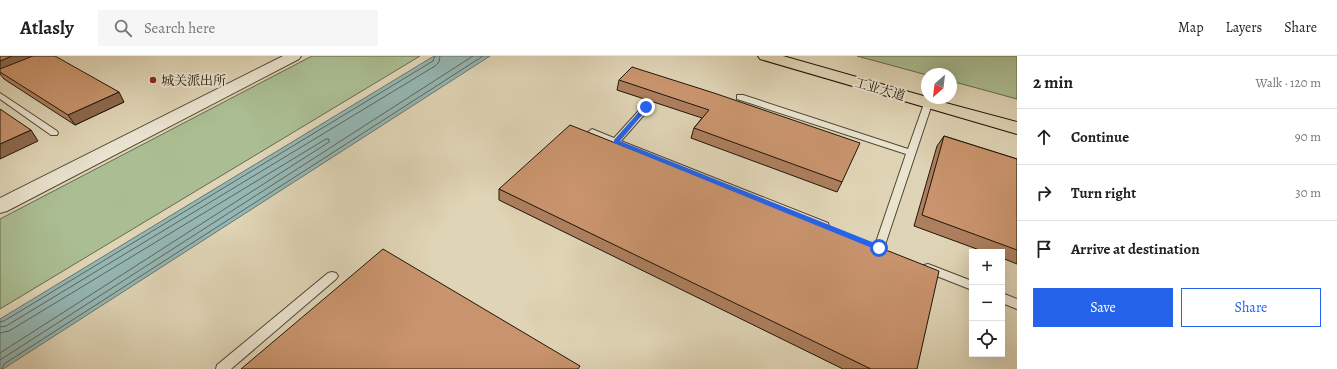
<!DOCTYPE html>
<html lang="en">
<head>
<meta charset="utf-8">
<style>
	body { margin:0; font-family:Alegreya,"Noto Serif SC",serif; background:#f6f6f6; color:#222 }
	.controls { position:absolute; right:12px; bottom:12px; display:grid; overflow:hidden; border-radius:0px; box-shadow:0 4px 16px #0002 }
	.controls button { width:36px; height:36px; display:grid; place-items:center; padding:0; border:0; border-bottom:1px solid #e0e0e0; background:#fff; color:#222; font:20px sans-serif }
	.compass { position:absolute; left:921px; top:12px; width:36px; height:36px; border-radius:50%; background:#fff; box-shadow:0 4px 16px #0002; rotate:208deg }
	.stop { position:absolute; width:12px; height:12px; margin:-9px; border:3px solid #2563eb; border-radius:50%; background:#fff }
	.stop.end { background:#2563eb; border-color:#fff; box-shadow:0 1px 4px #0008 }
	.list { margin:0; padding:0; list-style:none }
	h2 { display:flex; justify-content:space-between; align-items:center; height:52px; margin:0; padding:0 16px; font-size:17px }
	h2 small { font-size:13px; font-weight:400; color:#767676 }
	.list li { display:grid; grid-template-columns:26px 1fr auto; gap:12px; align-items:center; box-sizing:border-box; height:56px; padding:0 16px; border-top:1px solid #e0e0e0 }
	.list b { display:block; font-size:15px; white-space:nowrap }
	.list em { font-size:13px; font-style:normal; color:#767676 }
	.actions { display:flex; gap:8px; padding:12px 16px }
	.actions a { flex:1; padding:9px 0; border:1px solid #2563eb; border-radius:0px; text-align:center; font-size:14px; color:#2563eb }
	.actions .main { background:#2563eb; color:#fff }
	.icon { flex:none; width:22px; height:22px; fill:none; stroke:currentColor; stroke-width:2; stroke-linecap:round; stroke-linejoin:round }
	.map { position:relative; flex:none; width:1017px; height:313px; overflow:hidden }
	header { display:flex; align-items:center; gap:24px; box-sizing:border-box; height:56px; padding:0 20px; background:#fff; border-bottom:1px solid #e0e0e0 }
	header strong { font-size:19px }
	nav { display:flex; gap:22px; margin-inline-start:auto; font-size:14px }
	.search { width:280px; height:36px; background:#f6f6f6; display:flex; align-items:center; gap:10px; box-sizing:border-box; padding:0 14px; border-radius:0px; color:#767676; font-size:15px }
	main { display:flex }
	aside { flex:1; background:#fff }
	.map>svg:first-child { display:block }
	.green { fill:#abbe93; stroke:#656a4e }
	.water { fill:#95b7b4; stroke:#667670 }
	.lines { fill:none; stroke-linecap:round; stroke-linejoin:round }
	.shore { stroke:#5a665e; stroke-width:1 }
	.lane-casing { stroke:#4f4534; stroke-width:2 }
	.street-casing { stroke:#4f4534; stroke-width:2 }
	.primary-casing { stroke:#1f1509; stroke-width:2 }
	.lane { fill:#eae3cf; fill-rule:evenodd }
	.street { fill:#eae3cf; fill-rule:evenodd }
	.primary { fill:#dfd4b5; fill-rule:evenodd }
	.wall { fill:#ad7f5e; stroke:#1f1509 }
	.shaded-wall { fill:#8d684c; stroke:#1f1509 }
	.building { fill:#c9946d; stroke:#1f1509 }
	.route { fill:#2563eb }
	.poi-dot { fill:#8f2418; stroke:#eae3cf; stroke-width:1.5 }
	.labels { text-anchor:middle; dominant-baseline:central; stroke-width:4; stroke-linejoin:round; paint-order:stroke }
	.far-poi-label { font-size:13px; fill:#1f1509; stroke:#eae3cf; text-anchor:start }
	.far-street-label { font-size:13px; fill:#1f1509; stroke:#eae3cf }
</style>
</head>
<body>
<header>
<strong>Atlasly</strong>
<div class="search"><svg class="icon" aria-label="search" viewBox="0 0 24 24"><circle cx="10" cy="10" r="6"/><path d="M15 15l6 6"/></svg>Search here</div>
<nav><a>Map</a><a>Layers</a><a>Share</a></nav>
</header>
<main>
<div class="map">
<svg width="1017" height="313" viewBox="0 0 1017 313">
	<rect width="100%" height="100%" fill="#dfd4b5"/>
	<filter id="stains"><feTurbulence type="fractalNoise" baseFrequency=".005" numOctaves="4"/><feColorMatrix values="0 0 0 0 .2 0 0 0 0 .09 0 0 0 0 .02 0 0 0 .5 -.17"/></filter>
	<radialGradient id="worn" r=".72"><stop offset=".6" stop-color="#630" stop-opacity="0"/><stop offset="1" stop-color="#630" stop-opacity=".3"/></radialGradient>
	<path class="green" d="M312,0H420L0,253V163Z
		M857,0H1017V43L951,25V18L927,19Z"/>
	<path class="water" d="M434,0H490L3,313H0V263Z"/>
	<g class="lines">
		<path class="shore" d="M0,266L4,265L433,5L435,0
			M0,271L6,270L435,10L439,6L440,0
			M0,277L9,275L326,83H329V86L0,297
			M0,304L473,0
			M2,313L4,308L483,0"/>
		<defs>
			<path id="lane" d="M0,37L57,75L58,77L57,79H51L0,43Z
				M737,39H743L908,93L926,42L927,41V42H934L883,195H875L874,192L906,98L737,43Z
				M644,49H647L651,51L621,85L828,167L829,170L828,173H820L588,76L592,73L614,82Z
				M928,208L972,225V234L924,215L922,212L924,209Z
				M332,216L336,217L338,220L336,223L231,313H216L217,309L328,217Z
				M1002,237L1017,243V253L1002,247Z"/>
			<path id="street" d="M283,0H301L299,3L7,155L0,157V142Z"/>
			<path id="primary" d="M758,0H783L927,41V42L1017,66V78L760,3Z"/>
		</defs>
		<use href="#lane" class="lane-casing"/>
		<use href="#street" class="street-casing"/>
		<use href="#primary" class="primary-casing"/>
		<use href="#lane" class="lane"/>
		<use href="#street" class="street"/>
		<use href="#primary" class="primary"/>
	</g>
	<path class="wall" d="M0,0L124,46L75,69L4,23L0,18Z
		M632,11L842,126L837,136L691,82L694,72L702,62L617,34L619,24Z
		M944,80L1017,103V208L1002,202V196H985L914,170L937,90Z
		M499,133L917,313H843L499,144Z"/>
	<path class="shaded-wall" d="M12,0H39L0,16V5Z
		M119,36L124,46L75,69L68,59Z
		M31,74L38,85L0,103V88Z"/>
	<path class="building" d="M0,0H12L0,5Z
		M33,0H55L119,36L68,59L0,16V13Z
		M632,11L714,37L860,87L842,126L694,72L709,54L619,24Z
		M0,53L31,74L0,88Z
		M570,69L939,215L917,313H871L499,133Z
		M944,80L1017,103V194L922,159Z
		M383,193L580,310L578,313H241Z"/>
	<path class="route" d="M645,49L649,51L620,85L882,190V194H877L614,87V84Z"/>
	<circle class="poi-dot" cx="153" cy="24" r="4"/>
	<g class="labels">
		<g class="far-poi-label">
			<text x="161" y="24">城关派出所</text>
		</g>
		<g class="far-street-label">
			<text transform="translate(880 33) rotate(16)">工业大道</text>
		</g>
	</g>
	<rect width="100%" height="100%" filter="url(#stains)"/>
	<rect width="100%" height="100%" fill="url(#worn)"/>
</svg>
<div class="controls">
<button>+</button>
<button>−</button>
<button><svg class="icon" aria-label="locate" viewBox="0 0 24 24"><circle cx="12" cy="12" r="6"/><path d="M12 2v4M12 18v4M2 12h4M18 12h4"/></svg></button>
</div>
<svg class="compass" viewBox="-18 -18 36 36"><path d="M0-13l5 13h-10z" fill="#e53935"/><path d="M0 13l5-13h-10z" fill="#767676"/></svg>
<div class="stop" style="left:879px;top:192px"></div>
<div class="stop end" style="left:646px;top:51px"></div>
</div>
<aside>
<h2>2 min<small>Walk · 120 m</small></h2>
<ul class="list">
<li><svg class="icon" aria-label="ahead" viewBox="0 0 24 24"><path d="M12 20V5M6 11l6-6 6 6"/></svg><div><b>Continue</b></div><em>90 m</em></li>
<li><svg class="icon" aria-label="right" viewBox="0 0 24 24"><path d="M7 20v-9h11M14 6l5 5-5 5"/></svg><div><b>Turn right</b></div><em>30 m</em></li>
<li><svg class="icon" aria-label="arrive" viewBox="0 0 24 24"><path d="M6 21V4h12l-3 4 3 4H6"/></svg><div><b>Arrive at destination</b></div></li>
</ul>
<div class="actions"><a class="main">Save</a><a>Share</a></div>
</aside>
</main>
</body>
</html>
